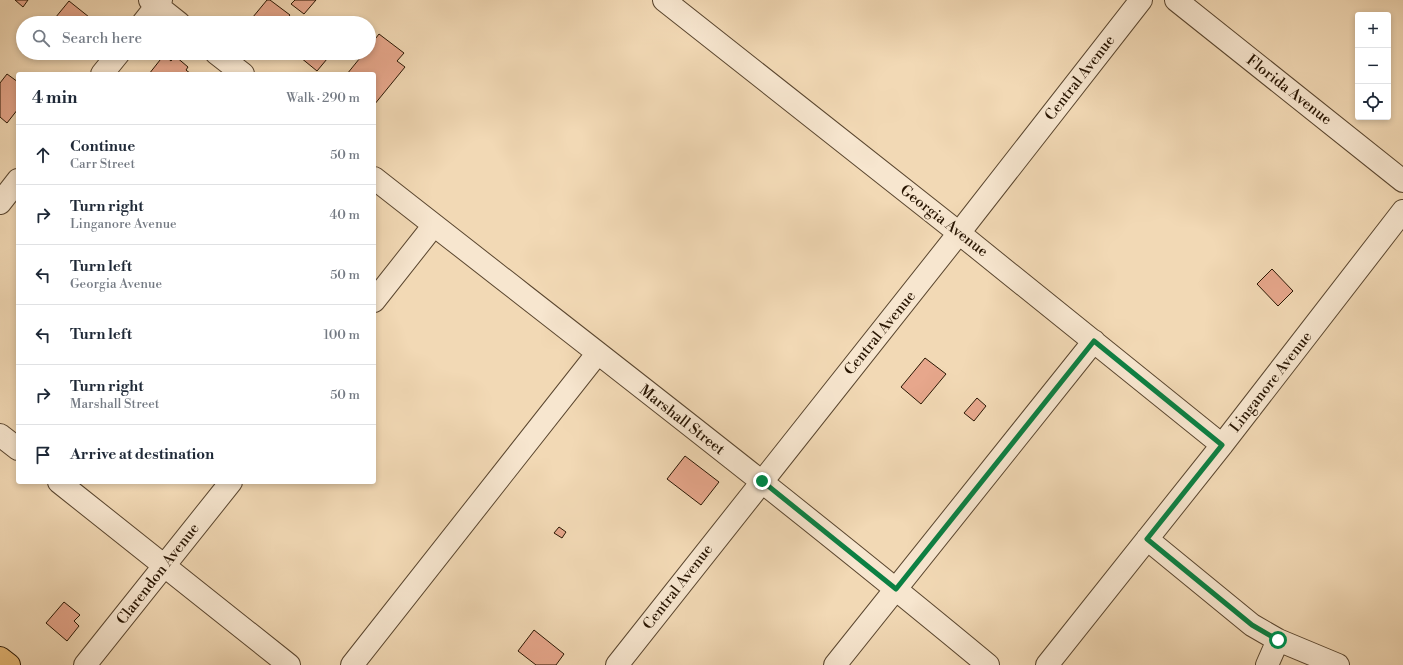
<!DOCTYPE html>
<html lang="en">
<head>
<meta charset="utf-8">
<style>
	body { margin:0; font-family:"Libre Bodoni",serif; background:#f2f2f3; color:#1f2937 }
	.controls { position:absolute; right:12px; top:12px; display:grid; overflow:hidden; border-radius:4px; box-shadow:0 2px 6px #0003 }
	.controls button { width:36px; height:36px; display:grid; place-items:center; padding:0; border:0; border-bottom:1px solid #e0e1e3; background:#fff; color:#1f2937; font:20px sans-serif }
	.stop { position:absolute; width:12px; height:12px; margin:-9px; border:3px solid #0b8043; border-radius:50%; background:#fff }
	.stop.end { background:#0b8043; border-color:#fff; box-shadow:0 1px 4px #0008 }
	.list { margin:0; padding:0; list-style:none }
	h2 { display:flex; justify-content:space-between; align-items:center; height:52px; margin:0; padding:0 16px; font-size:17px }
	h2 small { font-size:13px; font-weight:400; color:#747a83 }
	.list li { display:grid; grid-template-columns:26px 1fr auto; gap:12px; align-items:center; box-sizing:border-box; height:60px; padding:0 16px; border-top:1px solid #e0e1e3 }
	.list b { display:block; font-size:15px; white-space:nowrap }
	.list p { margin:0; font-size:13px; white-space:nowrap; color:#747a83 }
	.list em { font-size:13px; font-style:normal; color:#747a83 }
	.icon { flex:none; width:22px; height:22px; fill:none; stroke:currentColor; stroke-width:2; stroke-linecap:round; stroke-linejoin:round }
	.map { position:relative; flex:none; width:1403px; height:665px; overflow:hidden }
	.search { position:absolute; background:#fff; box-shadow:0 2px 6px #0003; left:16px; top:16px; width:360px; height:44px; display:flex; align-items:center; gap:10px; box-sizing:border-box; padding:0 14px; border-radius:22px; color:#747a83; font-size:15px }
	.panel { position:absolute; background:#fff; box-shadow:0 2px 6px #0003; left:16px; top:72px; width:360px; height:412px; border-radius:4px }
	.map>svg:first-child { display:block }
	.building { fill:#e7a78c; stroke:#281502 }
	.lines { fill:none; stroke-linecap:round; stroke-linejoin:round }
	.minor-casing { stroke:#5a462f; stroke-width:24 }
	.major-casing { stroke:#281502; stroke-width:24 }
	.minor { stroke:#f7e6cf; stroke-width:22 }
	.major { stroke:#e9bc7a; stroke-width:22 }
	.route { stroke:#0b8043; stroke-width:5 }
	.labels { text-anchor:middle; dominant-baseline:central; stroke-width:3.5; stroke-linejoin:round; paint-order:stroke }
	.street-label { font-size:15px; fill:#281502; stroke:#f7e6cf }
</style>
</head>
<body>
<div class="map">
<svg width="1403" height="665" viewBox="0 0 1403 665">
	<rect width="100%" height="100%" fill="#f2d9b5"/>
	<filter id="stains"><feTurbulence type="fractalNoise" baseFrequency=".005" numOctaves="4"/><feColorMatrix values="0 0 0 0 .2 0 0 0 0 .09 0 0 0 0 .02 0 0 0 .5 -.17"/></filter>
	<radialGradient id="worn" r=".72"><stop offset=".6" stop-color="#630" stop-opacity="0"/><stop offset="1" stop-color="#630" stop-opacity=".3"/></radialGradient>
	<path class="building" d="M15,0H28L23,7Z
		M267,0H270L290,15L283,23H248Z
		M295,0H316L304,14L291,4Z
		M69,1L89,17L84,23H51Z
		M379,34L404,53L397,61L405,67L374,105V74H347L364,53H369V47Z
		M48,53H60L55,59Z
		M295,53H332L317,71Z
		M164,55L171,61L175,56L188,67L186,70L191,74H149Z
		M7,74L18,82V109L7,123L0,117V83Z
		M1272,269L1293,291L1278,306L1257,284Z
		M925,358L946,374L921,404L901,387Z
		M977,398L986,406L974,421L964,413Z
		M685,456L719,482L701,505L667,479Z
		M559,527L566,532L562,538L554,533Z
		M64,602L80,615L74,621L79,626L67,641L46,623Z
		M534,630L564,654L556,665H536L518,651Z"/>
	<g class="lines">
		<defs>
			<path id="minor" d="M150,0L179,23
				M664,0L959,233L1222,445
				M1176,0L1403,181
				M143,23L161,0
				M216,53L243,74
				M102,74L119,53
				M374,178C579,339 787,498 988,665
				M0,203L18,180
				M374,301L434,225
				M0,435L18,449
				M59,482L289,665
				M1147,539L1252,625L1278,640L1338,665
				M85,665L231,482
				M352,665L597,354
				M617,665L959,233L1141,0
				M835,665L1094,341
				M1047,665L1222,445L1403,211
				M1267,665L1278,640"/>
			<path id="major" d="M0,658L9,665"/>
		</defs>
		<use href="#minor" class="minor-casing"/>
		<use href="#major" class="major-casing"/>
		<use href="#minor" class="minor"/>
		<use href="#major" class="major"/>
	</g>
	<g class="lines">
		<path class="route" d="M762,481L896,589L1094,341L1222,445L1147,539L1252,625L1278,640"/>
	</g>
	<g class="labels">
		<g class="street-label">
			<text transform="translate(1080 78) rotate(-52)">Central Avenue</text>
			<text transform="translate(1289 90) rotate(38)">Florida Avenue</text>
			<text transform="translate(944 221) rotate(38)">Georgia Avenue</text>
			<text transform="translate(880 333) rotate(-51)">Central Avenue</text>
			<text transform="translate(1271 382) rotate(-52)">Linganore Avenue</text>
			<text transform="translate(682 420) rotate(38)">Marshall Street</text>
			<text transform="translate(158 574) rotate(-52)">Clarendon Avenue</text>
			<text transform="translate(678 587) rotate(-52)">Central Avenue</text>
		</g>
	</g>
	<rect width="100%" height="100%" filter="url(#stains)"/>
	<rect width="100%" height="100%" fill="url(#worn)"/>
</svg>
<div class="controls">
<button>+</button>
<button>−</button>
<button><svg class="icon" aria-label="locate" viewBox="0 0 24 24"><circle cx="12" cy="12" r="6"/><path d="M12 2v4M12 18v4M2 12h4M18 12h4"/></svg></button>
</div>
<div class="stop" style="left:1278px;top:640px"></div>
<div class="stop end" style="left:762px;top:481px"></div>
<div class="search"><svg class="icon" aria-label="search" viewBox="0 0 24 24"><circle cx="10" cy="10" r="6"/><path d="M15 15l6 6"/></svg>Search here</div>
<section class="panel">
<h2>4 min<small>Walk · 290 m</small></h2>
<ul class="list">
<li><svg class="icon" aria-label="ahead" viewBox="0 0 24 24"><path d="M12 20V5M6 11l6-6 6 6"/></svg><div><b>Continue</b><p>Carr Street</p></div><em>50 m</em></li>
<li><svg class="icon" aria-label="right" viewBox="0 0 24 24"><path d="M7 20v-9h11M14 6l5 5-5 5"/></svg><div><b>Turn right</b><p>Linganore Avenue</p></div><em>40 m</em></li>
<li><svg class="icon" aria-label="left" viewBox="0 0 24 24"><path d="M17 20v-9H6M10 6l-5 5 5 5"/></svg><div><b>Turn left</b><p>Georgia Avenue</p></div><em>50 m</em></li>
<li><svg class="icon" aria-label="left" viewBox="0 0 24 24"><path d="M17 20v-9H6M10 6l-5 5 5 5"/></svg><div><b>Turn left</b></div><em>100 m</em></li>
<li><svg class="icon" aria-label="right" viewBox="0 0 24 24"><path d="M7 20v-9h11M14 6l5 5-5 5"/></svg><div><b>Turn right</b><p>Marshall Street</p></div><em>50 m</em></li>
<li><svg class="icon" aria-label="arrive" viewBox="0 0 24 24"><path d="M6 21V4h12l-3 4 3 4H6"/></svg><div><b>Arrive at destination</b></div></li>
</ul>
</section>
</div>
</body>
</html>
